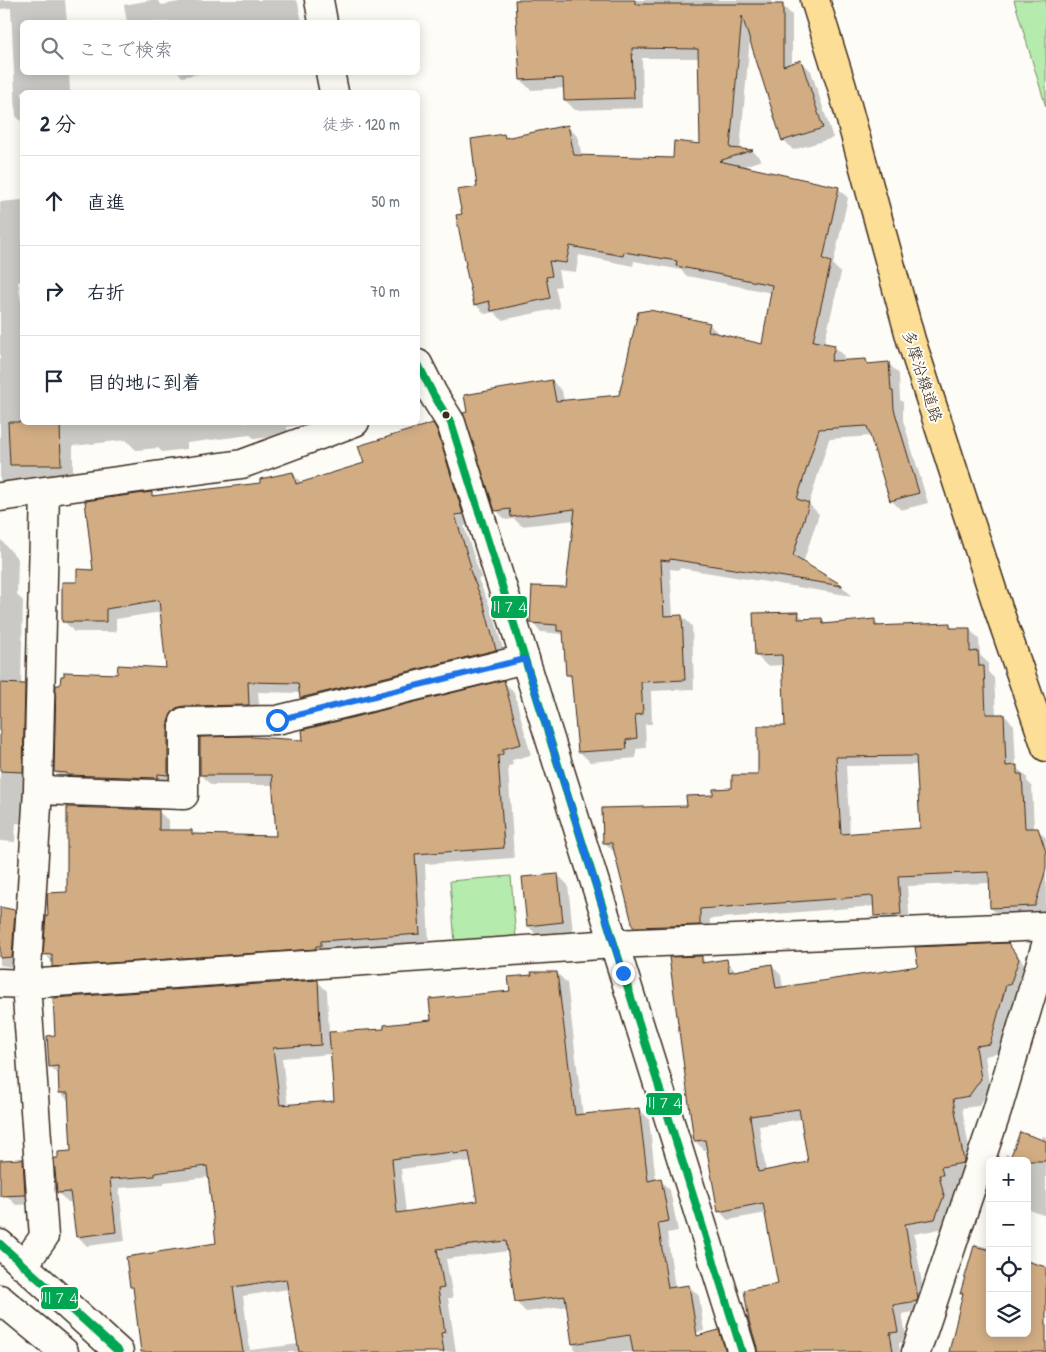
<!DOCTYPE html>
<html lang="ja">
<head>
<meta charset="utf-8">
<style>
	body { margin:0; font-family:"Patrick Hand","Klee One",sans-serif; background:#f6f6f7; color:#1f2937 }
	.controls { position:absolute; right:15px; bottom:15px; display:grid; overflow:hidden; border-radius:8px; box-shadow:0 2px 12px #0003 }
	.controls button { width:45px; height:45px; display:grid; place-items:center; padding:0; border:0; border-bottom:1px solid #e0e1e3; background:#fff; color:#1f2937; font:25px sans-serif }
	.stop { position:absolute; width:15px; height:15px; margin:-11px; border:4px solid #1a73e8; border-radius:50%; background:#fff }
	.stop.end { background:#1a73e8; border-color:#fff; box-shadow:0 1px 5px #0008 }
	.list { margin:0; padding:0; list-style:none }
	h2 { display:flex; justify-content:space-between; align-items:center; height:65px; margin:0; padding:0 20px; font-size:21px }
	h2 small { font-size:16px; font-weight:400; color:#747a83 }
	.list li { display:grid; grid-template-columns:32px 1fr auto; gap:15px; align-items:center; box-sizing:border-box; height:90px; padding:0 20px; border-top:1px solid #e0e1e3 }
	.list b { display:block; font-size:19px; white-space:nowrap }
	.list em { font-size:16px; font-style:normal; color:#747a83 }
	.icon { flex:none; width:28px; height:28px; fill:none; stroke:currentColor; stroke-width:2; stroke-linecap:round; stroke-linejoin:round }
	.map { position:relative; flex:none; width:1046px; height:1352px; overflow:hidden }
	.search { position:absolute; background:#fff; box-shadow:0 2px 12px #0003; left:20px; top:20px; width:400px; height:55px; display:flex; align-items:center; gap:12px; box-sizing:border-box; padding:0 18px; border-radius:8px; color:#747a83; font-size:19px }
	.panel { position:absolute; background:#fff; box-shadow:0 2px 12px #0003; left:20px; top:90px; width:400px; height:335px; border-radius:8px }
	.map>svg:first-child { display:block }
	.green { fill:#b5ecae; stroke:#788b66 }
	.shadow { fill:#0003; fill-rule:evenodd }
	.building { fill:#d2ad84; stroke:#3b2a1e; fill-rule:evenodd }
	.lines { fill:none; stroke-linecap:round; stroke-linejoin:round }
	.street-casing { stroke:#3b2a1e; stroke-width:31 }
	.secondary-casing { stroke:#3b2a1e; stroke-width:31 }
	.primary-casing { stroke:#3b2a1e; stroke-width:31 }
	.street { stroke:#fdfcf7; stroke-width:28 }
	.secondary { stroke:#fdfcf7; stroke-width:28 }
	.primary { stroke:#fcde96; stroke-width:28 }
	.bus-1-casing { stroke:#fdfcf7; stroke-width:11 }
	.bus-1 { stroke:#00a651; stroke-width:8 }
	.route { stroke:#1a73e8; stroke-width:6 }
	.bus-dot { fill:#3b2a1e; stroke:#fdfcf7; stroke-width:2 }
	.labels { text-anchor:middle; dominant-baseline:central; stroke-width:4; stroke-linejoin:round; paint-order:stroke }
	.street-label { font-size:16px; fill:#3b2a1e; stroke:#fdfcf7 }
	.line-badge { stroke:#fdfcf7; stroke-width:2 }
	.badge-label { font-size:14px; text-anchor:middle; font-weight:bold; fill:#fff }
</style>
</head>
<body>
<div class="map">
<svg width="1046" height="1352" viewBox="0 0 1046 1352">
	<rect width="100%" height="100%" fill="#fdfcf7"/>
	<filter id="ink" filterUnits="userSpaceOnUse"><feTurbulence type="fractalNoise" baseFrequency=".02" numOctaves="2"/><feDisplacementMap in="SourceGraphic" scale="10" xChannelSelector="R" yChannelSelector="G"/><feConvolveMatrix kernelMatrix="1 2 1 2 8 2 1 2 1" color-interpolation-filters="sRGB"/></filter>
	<g filter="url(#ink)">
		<path class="green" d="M1014,0H1046V107Z
			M511,876L516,939L455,944L450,881Z"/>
		<path class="shadow" d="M0,0H65L67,22H22V72H69L70,92H22V122L16,116L11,8L0,9Z
			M151,0H157L162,5L190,0H295L298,3L302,22H127L124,5Z
			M576,0H772V5H782L792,15V64L801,61L811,71L833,138L793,150L784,140L750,38L740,150L753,151L762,160L741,167L838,188L848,198L833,265L841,273L824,344L834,346L844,356L843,361L866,360L870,365L889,364L899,374L900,400L903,402V420L928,503L901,510L891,500L871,436L829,439L809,504L819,514L803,563L842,586L852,596L680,568L679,570L670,569L673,617L682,616L692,626L694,689L651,691L652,724H645L646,748L636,749V758L590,762L580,752L573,679L567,674L565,637L562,634L541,632L531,622L567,589L575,520L522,526L514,519L506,520L496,510L552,381L562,391L564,401L620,396L709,324L720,335L763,345L772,293L687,276L681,270L634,261L633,266L579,255L576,272L558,270L561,286L555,287L560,308L502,320L494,312L485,314L475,304L463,215L479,188L504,135L507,139L568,127L578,137L582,157L674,159L701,146L700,58H642L643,108L575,110L565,100V88L531,90L521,80Z
			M178,72H208L182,77Z
			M22,200V281L18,282L22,307V422H322L287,427L288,435L255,439L250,435L187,443V449L162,452L158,448L136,450L126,440L73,446V477H44V485L0,486V202Z
			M432,424L443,435L473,525L464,526L481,578L478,579L494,616L506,661L311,708L301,698L300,693L258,692L260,715L195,717L178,785L66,783L55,772L62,686L119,675L167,669L161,612L116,619V632H74L64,621L79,583L95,571L151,493L155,497L262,485L292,473L302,483L365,464Z
			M0,539L18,559L17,595L23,601L21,685H24L37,698L27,824L16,823L15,842L0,841Z
			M798,613L805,620H822L827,625L874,621L881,627L949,625L954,629H969L979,639L980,655L988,663V672L994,678L996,715H1004L1014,725L1016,767L1027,777V781L1032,786L1034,829H1037L1046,838V912L1045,916L1001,918L991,908L990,883L907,886L910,924L886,926L875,916V906L710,919V935L645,937L635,926L615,853L605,843L688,807L733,790L759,776L786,727L784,665L767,666L757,656ZM918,765L921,829L850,835L846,766Z
			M504,682L514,692L531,755L512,760L513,765L508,766L514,858L425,864L429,944L64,976L53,966V963L45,954L69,893L158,811L169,821V831H191L195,835L278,837L274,785H211L201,775L305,741Z
			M558,875L568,885L573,932L538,936L528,926Z
			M0,908L14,911L27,924L24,969L0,965Z
			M1007,944L1017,954L1024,964L999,1053L985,1056L990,1090L979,1106L962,1108L973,1171L945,1228L914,1234L924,1296L919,1311L902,1314L907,1341L899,1343L900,1352H775L780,1285L767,1213L728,1220L719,1211L708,1150H704L695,1141L701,957L707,964L726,961L736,972L772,966L781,975L783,988L920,967ZM802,1119L809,1163L766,1172L759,1126Z
			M557,973L567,983L583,1116L639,1109L649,1119L656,1181L660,1180L670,1190L678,1231L667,1233L675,1288L689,1286L699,1296L704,1331L655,1339L657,1352H575L568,1306L526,1312L516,1302L509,1251L446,1259L453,1298H448L456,1352H174L132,1286L218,1244L210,1177L164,1182V1185L119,1188L125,1241L87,1246L77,1236L73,1202H68L58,1193L72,1152L70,1102L61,1093L60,1076L50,1066L317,981L327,991L329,1033L385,1030L433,1021L511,992ZM332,1054L335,1102L288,1106L282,1058ZM463,1161L464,1163L472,1162L478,1202L406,1213L401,1169ZM289,1289L299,1344L250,1350L243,1296Z
			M1043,1136L1046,1137V1216L1027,1209V1161H1003L1006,1154L1012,1156L1041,1140Z
			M0,1161H22L32,1171L35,1204L16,1205L0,1189Z
			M975,1244L990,1248V1333H1027L1046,1268V1352H950L964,1295L961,1293Z
			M718,1331L728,1341L732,1352H698Z"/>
		<path class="building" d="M515,0H635V4H783V66L801,60L823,128L782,141L742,16L730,148L753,150L719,161L839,187L823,259L831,262L813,341L835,345L831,361L866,359L867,364L889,362L891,391H893L894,409L919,493L890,501L867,426L819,429L797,499L809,503L793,556L842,585V586L670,559L669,561L661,560L664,616L682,615L685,680L641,682L643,714L635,715L637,738L626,740L627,749L578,752L571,675H566L563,631H557V625L530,623L532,586L566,587L575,509L511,517L510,509L495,511L463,413L467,412L464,395L552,380L556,401L619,395L638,312L650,310L710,323L708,331L762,344L772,285L676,266L677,261L624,252L623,256L570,246L566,263L549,261L552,276L546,277L550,298L491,311L489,301L474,305L465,265H466L456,215L462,214L457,190L477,187L471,139L504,134L505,138L568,125L574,155L673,158L674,141L700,144L698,49L632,48L634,98L564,100L563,78L520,80Z
			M8,422H60L61,465H10Z
			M433,423L437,430L463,514L455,515L471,567L469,568L484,605L496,650L300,698L298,683L248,682L249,705L184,706L176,708L171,714L168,722V775L158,774V778L67,775V773L54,772L56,685H60L61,676H64V672L117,674L118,665L166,668L159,600L106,609V622H62V582H77V569L93,570L85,501L152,492V496L260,483V479L293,472L296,484L364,463L358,446Z
			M799,612L798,619L822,618L823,624L875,619V626L950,623V628H970V652L978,651L979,666H984L986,714H1004L1006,766L1017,765V774H1022L1025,828H1038L1046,852V869L1035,906L990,908L989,872L898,876L901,914L874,916L873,896L700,909V925L633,927L612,843H603L602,808L687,806L686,796L713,795V789L732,788V775H758V726H785L782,655L755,656L753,613ZM916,756L920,828L841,834L836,757Z
			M504,680L521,744L503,749V754L498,756L504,848L415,854L420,934L321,941V946H316V949L52,967V954L43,955L46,916H48L47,893L67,892V807L159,810V830H192V834L276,836L272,775H200V737L251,736V737L303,740L302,730Z
			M0,683L25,684L23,772L0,771Z
			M558,874L563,922L527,926L522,877Z
			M0,907L15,910L12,957L0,958Z
			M1008,943L1019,959L1010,985H1006L990,1044L976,1046L981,1079L969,1096L953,1099L964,1161L963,1163L941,1167L943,1175H939L944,1196L935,1219L905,1224L918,1298L917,1301L893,1305L898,1332L890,1333L893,1352H757V1347L749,1321L744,1290L778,1284L763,1203L718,1212L705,1140L694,1141L669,957L702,956V963L727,959L729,972L772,964L776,988L918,966L915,947ZM799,1109L808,1162L758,1172L750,1116Z
			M531,972H557L575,1115L639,1108L648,1181L661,1178L669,1221L658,1223L668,1288L689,1285L697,1336L719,1330L726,1352H633L630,1335L572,1344L565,1296L515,1302L506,1241L437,1249L444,1288L438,1289L445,1332L441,1333L444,1352H299L286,1279L233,1287L243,1352H141L133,1287H130L126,1257L216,1243L207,1166L155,1173V1176L110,1179L116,1232L76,1237L70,1192L57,1193L54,1158H58V1152L71,1151L68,1093H59L58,1066L49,1067L47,1036L55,1035L53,998L318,980L321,1045L273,1048L280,1105L334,1101L329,1032L384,1029V1025L431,1020L429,999L510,991L508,977L532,975ZM453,1152V1154L469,1152L477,1201L397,1213L392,1159Z
			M1020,1132L1046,1141V1161H1009Z
			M23,1159L25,1195L0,1196V1160Z
			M974,1246L990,1250V1333H1027V1261L1046,1267V1352H949L963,1293L960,1294Z"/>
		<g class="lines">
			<defs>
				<path id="street" d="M0,497L242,464L355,422
					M38,790L184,795V722L277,720L525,659
					M0,983L26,984L614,944L1046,926
					M23,1266L44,1237L26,984L38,790L45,491
					M916,1352L997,1111L1046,945"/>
				<path id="secondary" d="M319,0L323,22
					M330,72L334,92
					M418,364L433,394L451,423L742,1352
					M0,1244L119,1352
					M0,1299L64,1352"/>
				<path id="primary" d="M815,0L842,87L911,340L998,608L1046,747"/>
			</defs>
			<use href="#street" class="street-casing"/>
			<use href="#secondary" class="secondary-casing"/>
			<use href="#primary" class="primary-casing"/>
			<use href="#street" class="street"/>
			<use href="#secondary" class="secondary"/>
			<use href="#primary" class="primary"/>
			<defs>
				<path id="bus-1" d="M418,364L433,394L451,423L742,1352
					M0,1244L119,1352"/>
			</defs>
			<use href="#bus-1" class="bus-1-casing"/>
			<use href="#bus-1" class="bus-1"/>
		</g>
	</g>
	<g class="lines" filter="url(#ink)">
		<path class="route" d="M277,720L525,659L623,973"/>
	</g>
	<circle class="bus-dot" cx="446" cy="415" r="4.5"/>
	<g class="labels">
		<g class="street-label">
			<text transform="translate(923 376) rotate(72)">多摩沿線道路</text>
		</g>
	</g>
	<g class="line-badge">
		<rect x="490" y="595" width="38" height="24" rx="5" fill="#00a651"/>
		<rect x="645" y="1092" width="38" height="24" rx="5" fill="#00a651"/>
		<rect x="40" y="1286" width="39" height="24" rx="5" fill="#00a651"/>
	</g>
	<g class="badge-label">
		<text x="509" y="612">川７４</text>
		<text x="664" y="1108">川７４</text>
		<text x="60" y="1303">川７４</text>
	</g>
</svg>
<div class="controls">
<button>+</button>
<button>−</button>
<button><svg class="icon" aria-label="locate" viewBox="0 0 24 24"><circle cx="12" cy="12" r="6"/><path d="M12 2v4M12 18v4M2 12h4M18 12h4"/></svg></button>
<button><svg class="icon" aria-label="layers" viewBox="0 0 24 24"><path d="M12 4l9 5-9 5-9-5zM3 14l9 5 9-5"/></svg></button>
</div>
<div class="stop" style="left:277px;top:720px"></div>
<div class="stop end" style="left:623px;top:973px"></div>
<div class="search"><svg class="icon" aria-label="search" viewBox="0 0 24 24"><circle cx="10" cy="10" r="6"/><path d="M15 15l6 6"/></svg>ここで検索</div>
<section class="panel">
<h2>2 分<small>徒歩 · 120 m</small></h2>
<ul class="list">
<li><svg class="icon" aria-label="ahead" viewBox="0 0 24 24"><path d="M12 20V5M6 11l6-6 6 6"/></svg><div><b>直進</b></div><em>50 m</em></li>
<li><svg class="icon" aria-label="right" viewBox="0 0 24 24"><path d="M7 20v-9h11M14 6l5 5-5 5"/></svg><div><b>右折</b></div><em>70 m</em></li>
<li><svg class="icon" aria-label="arrive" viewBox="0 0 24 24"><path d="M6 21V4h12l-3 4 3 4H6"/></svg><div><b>目的地に到着</b></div></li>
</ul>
</section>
</div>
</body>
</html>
